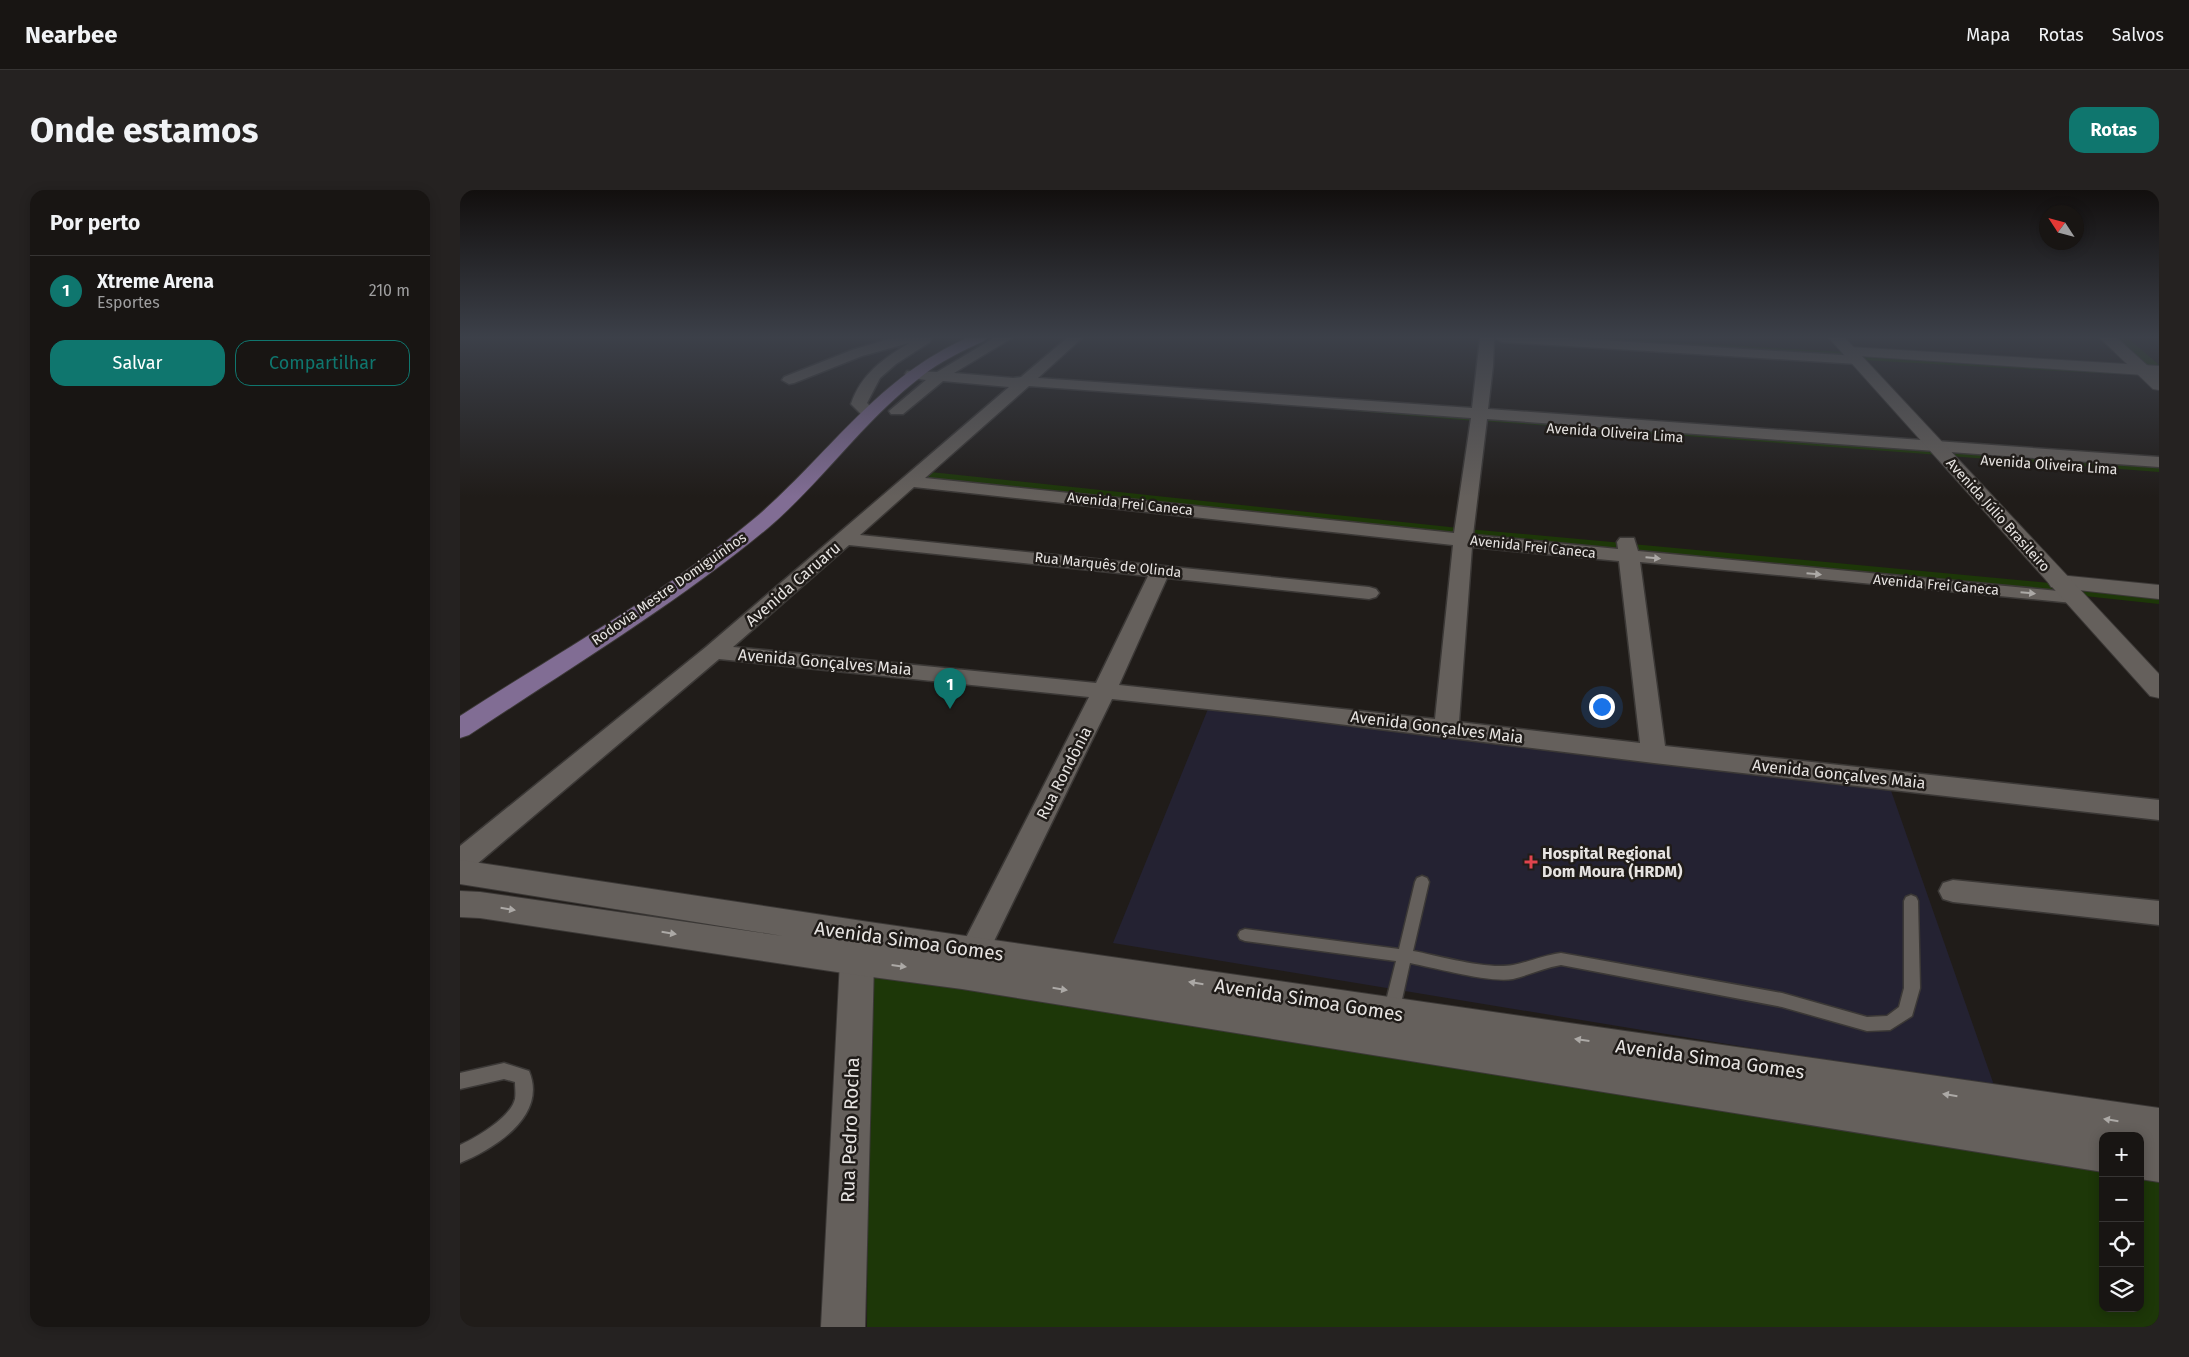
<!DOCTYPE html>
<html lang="pt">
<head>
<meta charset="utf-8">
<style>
	body { margin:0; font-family:"Fira Sans",sans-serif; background:#252221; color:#f1f3f6 }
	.controls { position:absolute; right:15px; bottom:15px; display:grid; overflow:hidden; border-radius:10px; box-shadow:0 2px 12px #0003 }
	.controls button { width:45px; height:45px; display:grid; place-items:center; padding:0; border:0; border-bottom:1px solid #363433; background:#181513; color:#f1f3f6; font:25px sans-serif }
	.compass { position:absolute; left:1579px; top:15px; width:45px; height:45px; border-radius:50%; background:#181513; box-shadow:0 2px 12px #0003; rotate:306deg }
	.you { position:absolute; left:1141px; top:516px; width:18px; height:18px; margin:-12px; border:4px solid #fff; border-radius:50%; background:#1a73e8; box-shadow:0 0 0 8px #1a73e833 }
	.badge { display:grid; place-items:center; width:32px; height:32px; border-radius:50%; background:#0f766e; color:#fff; font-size:16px; font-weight:700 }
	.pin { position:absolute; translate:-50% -41px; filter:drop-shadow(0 1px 2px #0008) }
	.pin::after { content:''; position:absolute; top:26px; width:18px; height:15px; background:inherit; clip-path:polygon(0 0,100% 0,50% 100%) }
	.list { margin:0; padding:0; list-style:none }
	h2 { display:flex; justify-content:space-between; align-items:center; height:65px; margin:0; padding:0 20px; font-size:21px }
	h2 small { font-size:16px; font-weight:400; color:#9f9fa0 }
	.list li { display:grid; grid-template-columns:32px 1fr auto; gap:15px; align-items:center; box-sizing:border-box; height:70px; padding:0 20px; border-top:1px solid #363433 }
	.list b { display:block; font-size:19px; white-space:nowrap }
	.list p { margin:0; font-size:16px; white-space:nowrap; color:#9f9fa0 }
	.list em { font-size:16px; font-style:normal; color:#9f9fa0 }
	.actions { display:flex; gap:10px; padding:15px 20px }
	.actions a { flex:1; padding:11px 0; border:1px solid #0f766e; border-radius:15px; text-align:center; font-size:18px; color:#0f766e }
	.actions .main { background:#0f766e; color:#fff }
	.icon { flex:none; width:28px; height:28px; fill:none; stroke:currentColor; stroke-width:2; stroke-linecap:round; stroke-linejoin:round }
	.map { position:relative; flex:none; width:1699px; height:1137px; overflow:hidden; border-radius:15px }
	header { display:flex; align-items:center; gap:30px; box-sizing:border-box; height:70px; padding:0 25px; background:#181513; border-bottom:1px solid #363433 }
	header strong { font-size:24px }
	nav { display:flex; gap:28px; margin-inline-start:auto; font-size:18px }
	.intro { display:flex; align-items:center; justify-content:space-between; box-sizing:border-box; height:120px; padding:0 30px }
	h1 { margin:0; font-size:35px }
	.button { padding:12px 22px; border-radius:15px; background:#0f766e; color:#fff; font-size:18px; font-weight:700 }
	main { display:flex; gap:30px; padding:0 30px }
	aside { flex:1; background:#181513; border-radius:15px; box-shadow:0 2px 12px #0003 }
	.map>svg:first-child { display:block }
	.medical { fill:#242232 }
	.green { fill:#1d3708 }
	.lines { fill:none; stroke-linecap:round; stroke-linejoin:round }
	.service-casing { stroke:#3b3836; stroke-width:3 }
	.minor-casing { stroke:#3b3836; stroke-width:3 }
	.tertiary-casing { stroke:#3b3836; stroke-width:2 }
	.secondary-casing { stroke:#3b3836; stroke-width:2 }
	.primary-casing { stroke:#3b3836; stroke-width:2 }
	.service { fill:#65605c; fill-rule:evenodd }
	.minor { fill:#65605c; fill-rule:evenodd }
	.tertiary { fill:#65605c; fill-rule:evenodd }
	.secondary { fill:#65605c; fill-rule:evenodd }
	.primary { fill:#816d94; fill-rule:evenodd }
	.oneway { fill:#aca9a6 }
	.health-dot { fill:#e0444e; stroke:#201c19; stroke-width:2 }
	.labels { text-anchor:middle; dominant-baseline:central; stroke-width:5; stroke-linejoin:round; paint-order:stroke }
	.far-street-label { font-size:14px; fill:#e7e4e2; stroke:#201c19 }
	.street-label { font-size:16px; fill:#e7e4e2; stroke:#201c19 }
	.poi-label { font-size:16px; font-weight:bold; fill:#e7e4e2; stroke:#201c19; text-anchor:start }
	.near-street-label { font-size:19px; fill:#e7e4e2; stroke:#201c19 }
</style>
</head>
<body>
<header>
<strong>Nearbee</strong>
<nav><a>Mapa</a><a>Rotas</a><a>Salvos</a></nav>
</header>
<div class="intro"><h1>Onde estamos</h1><a class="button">Rotas</a></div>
<main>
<aside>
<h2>Por perto<small></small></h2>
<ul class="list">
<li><span class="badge">1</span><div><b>Xtreme Arena</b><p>Esportes</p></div><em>210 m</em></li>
</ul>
<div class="actions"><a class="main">Salvar</a><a>Compartilhar</a></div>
</aside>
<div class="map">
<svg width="1699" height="1137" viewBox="0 0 1699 1137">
	<rect width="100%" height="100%" fill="#201c19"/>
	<path class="medical" d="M750,514L1428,592L1535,898L653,753Z"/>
	<path class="green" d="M1650,148H1668L1699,175V179L1684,177Z
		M1155,149L1385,162L1393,169L1157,153Z
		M1395,163L1676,181L1656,184L1401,170Z
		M562,193L1015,223L1014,231Z
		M1022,224L1472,257L1480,265L1022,231Z
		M1480,258L1699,274V282L1489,266Z
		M461,281L999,338V347L452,290Z
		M1007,339L1163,353L1164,363L1006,348Z
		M1172,354L1590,393L1603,404L1172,364Z
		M1605,394L1699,403V414L1615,405Z
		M409,781L1643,969V1118H1680V975L1699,978V1137H407Z"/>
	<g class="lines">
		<defs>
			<path id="service" d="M962,686L967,688L969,692L953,761C980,766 1027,780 1053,775C1069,772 1084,765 1101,763L1322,803L1407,827L1427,826L1439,817L1444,798V711L1446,707L1451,705L1456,707L1458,711L1460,798L1452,826L1430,840L1407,841L1322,817L1101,775C1084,778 1069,785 1053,789C1029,793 976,778 950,773L939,823L937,828L931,830L925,828L923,823L936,771L785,751L780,749L778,745L780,741L785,739L939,759L955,692L957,688Z
				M44,873L69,881C88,926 34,959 0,973V955C16,948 51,927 55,909C56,903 55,898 55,892L44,889L0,899V883Z"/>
			<path id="minor" d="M471,148L470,152L436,174L420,188L407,213L417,223L415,226H403L391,214C401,184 423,169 449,153L402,166L334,193L329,194L322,190L324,187L392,160L429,149Z
				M534,148H552L494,183L553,188L561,187L607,148H622L578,188L1012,218L1020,148H1034L1033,176L1028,219L1699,267V277L1027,229L1013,345L1158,359L1157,352L1160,348H1174L1178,361L1620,403L1623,407L1620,411L1613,413L1180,372L1205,556L1699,610V630L1194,573L814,526L652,509L517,786L506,790L495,786L491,777L629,507L259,469L10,680L0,683V656L246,457L549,197L483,191L443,224H431L429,221L466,190L447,187L445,184L447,181L477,182ZM569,196L1011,228L994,343L465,288ZM454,297L993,355L975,529L659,495L707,388L909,409L916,407L919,403L916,399L909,397L400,345ZM389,355L688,386L636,493L273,457ZM1012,357L1159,371L1180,553L999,532Z
				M1035,148H1107L1397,166L1404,170L1397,174L1042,152Z
				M1493,690L1699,711V735L1493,712L1483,709L1479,701L1483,693Z"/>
			<path id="tertiary" d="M1390,157L1699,176V186L1384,165L1382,162Z
				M1599,385L1699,395V409L1591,397L1588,392L1591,387Z
				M407,737L419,741L423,751L414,771L405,1137H361L380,771L395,741Z"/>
			<path id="secondary" d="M1369,148H1385L1699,484V508L1690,506Z
				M1640,148H1657L1699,186V200L1693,199Z
				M0,670L409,732L1699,918V992L1680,989V946H1643V982L502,799L397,785L20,728L0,727V701L20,702L323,746L0,694Z"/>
			<path id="primary" d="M507,148H527L524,151C502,161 481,171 462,186C404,230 363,291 308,338C215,415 110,478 9,545L0,548V526C99,462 204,404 295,328C369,265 415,189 507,148Z"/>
		</defs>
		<use href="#service" class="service-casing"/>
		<use href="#minor" class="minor-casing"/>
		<use href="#tertiary" class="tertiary-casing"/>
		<use href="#secondary" class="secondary-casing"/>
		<use href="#primary" class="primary-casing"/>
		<use href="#service" class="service"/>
		<use href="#minor" class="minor"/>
		<use href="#tertiary" class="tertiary"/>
		<use href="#secondary" class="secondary"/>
		<use href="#primary" class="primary"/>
	</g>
	<defs><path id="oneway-solid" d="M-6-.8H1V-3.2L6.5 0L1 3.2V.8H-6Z" transform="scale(1.25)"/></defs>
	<g class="oneway">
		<use href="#oneway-solid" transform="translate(1193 368) rotate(5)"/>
		<use href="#oneway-solid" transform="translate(1354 384) rotate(5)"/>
		<use href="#oneway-solid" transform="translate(1568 403) rotate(5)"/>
		<use href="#oneway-solid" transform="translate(48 719) rotate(9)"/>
		<use href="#oneway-solid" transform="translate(209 743) rotate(9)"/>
		<use href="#oneway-solid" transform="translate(439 776) rotate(7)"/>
		<use href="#oneway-solid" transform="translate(736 793) rotate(-171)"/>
		<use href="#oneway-solid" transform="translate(600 799) rotate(9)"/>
		<use href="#oneway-solid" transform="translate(1122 850) rotate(-172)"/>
		<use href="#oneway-solid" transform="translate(1490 905) rotate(-171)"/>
		<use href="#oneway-solid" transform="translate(1651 930) rotate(-171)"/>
	</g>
	<linearGradient id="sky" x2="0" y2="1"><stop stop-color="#120f0e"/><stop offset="0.48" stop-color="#3c4049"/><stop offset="1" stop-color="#3c4049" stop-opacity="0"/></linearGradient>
	<rect width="1699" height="307" fill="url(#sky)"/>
	<path class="health-dot" d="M1068.5 664.5h5v5h5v5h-5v5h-5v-5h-5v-5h5z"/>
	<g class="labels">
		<g class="far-street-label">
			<text transform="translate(1155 243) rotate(4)">Avenida Oliveira Lima</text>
			<text transform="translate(1589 275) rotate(4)">Avenida Oliveira Lima</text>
			<text transform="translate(670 314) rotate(6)">Avenida Frei Caneca</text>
			<text transform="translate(1538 325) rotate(48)">Avenida Júlio Brasileiro</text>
			<text transform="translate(1073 357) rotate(6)">Avenida Frei Caneca</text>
			<text transform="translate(648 375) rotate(6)">Rua Marquês de Olinda</text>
			<text transform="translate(1476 395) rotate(5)">Avenida Frei Caneca</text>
			<text transform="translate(209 399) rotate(-35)">Rodovia Mestre Domiguinhos</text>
		</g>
		<g class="street-label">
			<text transform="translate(333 394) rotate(-41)">Avenida Caruaru</text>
			<text transform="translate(365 472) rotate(5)">Avenida Gonçalves Maia</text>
			<text transform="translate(977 537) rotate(7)">Avenida Gonçalves Maia</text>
			<text transform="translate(604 583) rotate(-63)">Rua Rondônia</text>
			<text transform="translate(1379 584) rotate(6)">Avenida Gonçalves Maia</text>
		</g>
		<g class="poi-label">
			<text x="1082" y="663">Hospital Regional<tspan x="1082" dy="18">Dom Moura (HRDM)</tspan></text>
		</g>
		<g class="near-street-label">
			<text transform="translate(449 751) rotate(8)">Avenida Simoa Gomes</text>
			<text transform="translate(849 810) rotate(9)">Avenida Simoa Gomes</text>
			<text transform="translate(1250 869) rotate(8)">Avenida Simoa Gomes</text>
			<text transform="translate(390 940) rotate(-88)">Rua Pedro Rocha</text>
		</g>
	</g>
</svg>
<div class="controls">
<button>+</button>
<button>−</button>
<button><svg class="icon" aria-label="locate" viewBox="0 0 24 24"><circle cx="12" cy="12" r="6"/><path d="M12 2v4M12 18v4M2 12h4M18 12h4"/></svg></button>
<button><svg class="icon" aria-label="layers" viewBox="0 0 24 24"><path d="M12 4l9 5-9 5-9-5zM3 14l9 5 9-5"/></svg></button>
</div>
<svg class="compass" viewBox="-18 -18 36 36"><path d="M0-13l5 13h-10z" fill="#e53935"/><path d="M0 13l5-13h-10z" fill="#9f9fa0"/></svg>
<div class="you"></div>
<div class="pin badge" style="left:490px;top:519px">1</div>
</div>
</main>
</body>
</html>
